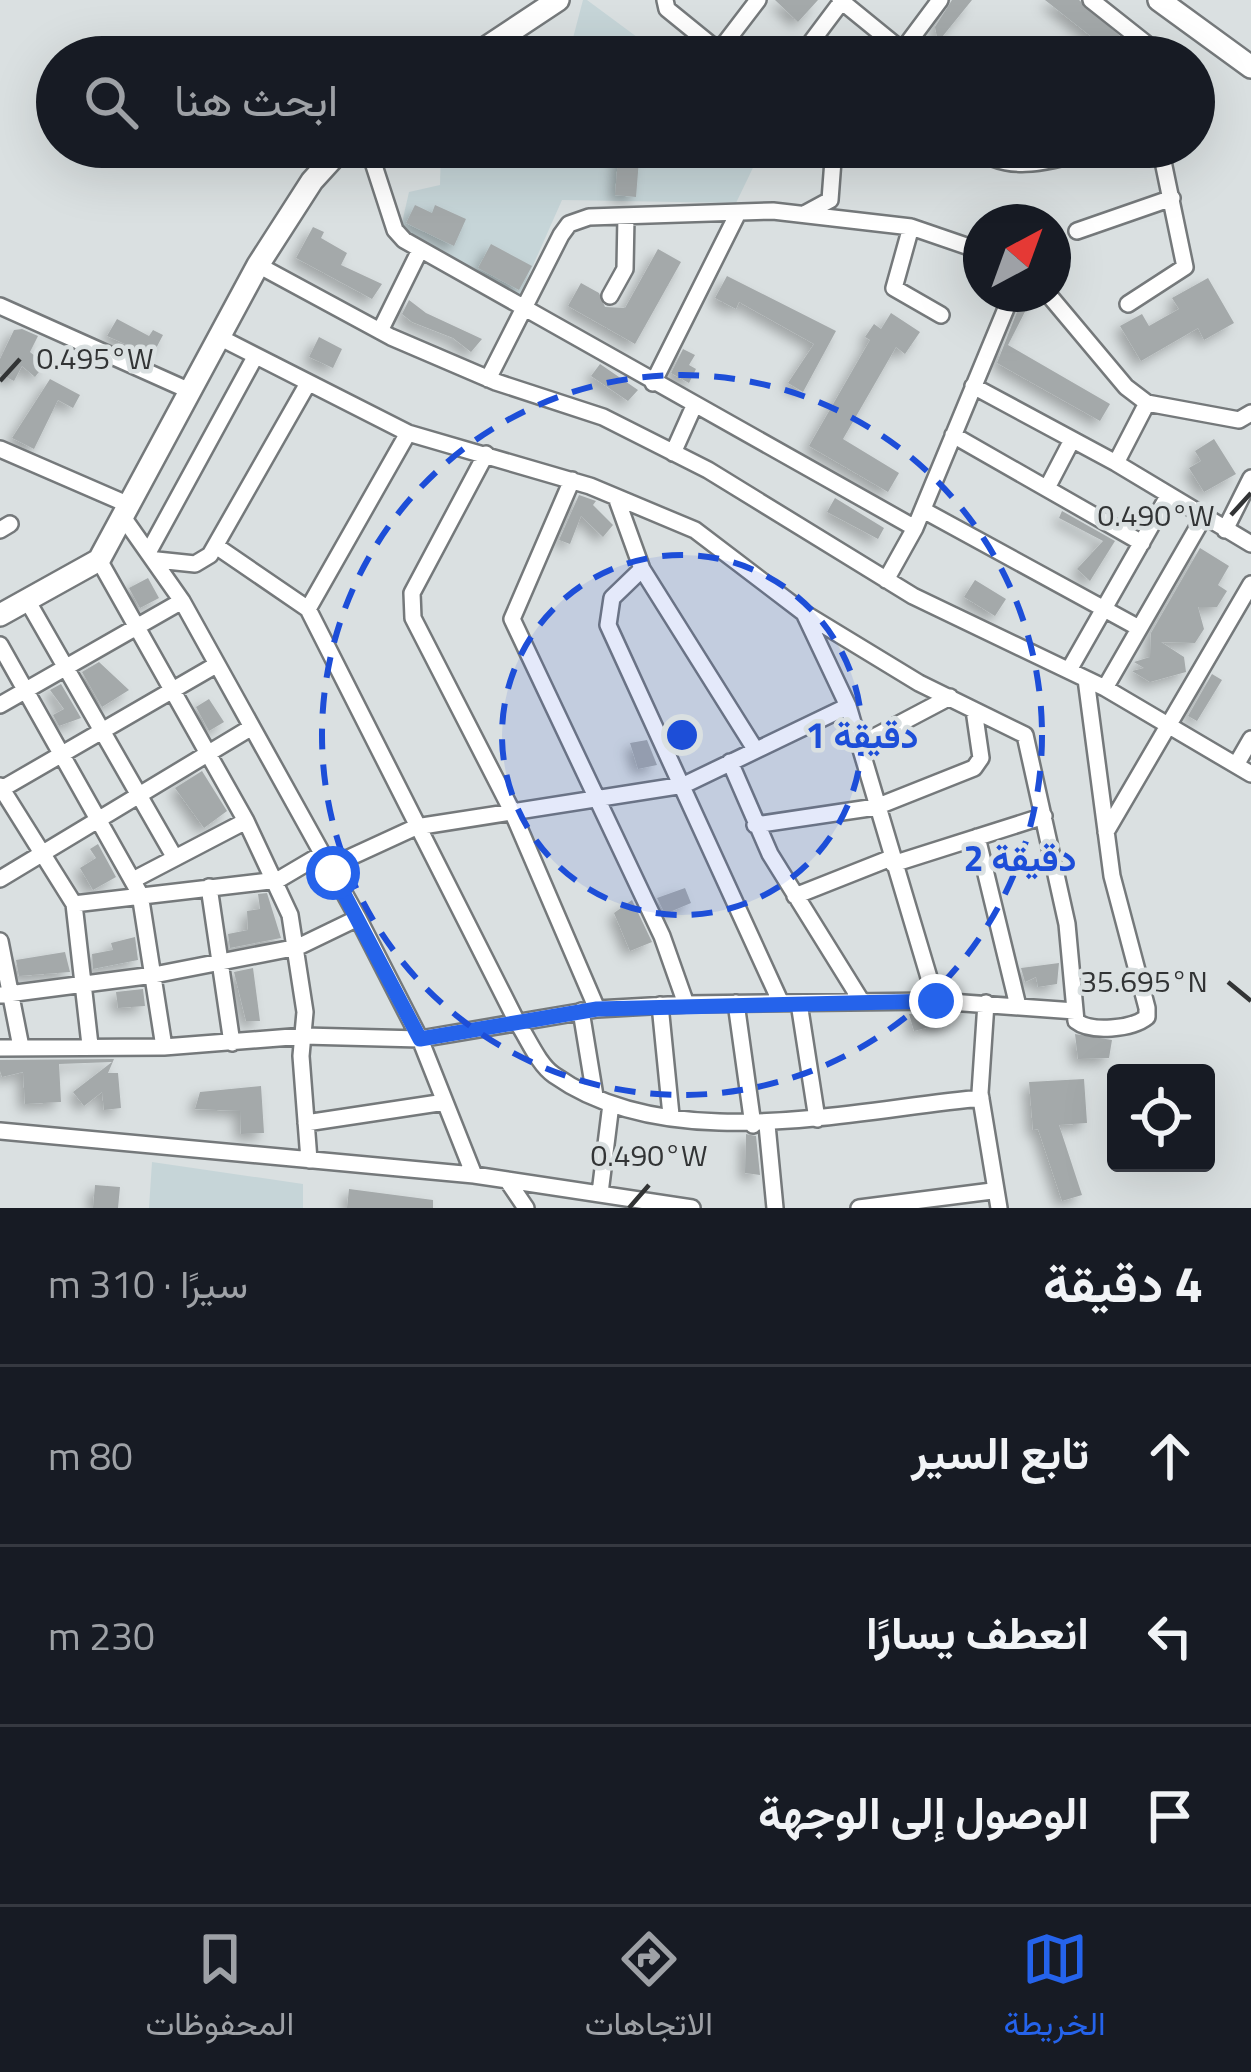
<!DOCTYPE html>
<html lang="ar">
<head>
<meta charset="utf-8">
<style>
	body { margin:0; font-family:"Titillium Web",Vazirmatn,sans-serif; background:#20242c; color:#f1f3f6; direction:rtl }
	.controls { position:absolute; right:36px; bottom:36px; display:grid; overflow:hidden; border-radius:12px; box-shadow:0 12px 48px #0002 }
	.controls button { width:108px; height:108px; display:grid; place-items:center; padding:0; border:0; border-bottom:3px solid #363941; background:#171b24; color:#f1f3f6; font:60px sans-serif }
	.compass { position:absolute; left:963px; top:204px; width:108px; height:108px; border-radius:50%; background:#171b24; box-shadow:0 12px 48px #0002; rotate:41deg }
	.stop { position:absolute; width:36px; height:36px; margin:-27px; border:9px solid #2563eb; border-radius:50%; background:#fff }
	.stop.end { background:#2563eb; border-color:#fff; box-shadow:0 3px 12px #0008 }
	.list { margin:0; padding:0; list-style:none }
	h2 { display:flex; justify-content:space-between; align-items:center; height:156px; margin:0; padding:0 48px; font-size:51px }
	h2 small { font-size:39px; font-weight:400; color:#9ea1a6 }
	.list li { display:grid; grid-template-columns:78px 1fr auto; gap:36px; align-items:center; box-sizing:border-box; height:180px; padding:0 48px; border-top:3px solid #363941 }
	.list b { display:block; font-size:45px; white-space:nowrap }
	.list em { font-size:39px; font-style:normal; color:#9ea1a6 }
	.icon { flex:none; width:66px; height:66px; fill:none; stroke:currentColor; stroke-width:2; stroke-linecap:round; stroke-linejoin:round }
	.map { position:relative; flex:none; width:1251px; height:1208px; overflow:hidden; direction:ltr }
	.search { position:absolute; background:#171b24; box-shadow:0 12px 48px #0002; left:36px; right:36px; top:36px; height:132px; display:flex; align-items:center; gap:30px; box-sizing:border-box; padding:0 42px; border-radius:66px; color:#9ea1a6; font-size:45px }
	.sheet { height:696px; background:#171b24 }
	nav { display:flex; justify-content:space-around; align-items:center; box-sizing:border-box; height:168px; border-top:3px solid #363941; background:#171b24; font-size:33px; color:#9ea1a6 }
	nav a { display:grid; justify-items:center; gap:6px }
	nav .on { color:#2563eb }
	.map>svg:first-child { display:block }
	.built { fill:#c6d5d8 }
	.building { fill:#a4a9aa; filter:url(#shadow) }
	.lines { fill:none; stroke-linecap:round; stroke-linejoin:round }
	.street-casing { stroke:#75797b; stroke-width:20 }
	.secondary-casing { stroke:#75797b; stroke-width:26 }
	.street { stroke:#fff; stroke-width:15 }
	.secondary { stroke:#fff; stroke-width:21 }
	.route { stroke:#2563eb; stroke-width:15 }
	.ticks { fill:none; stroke:#323435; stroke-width:4.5 }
	.ring { fill:none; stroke:#1d4ed8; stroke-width:6; stroke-dasharray:21 15 }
	.ticks-label { font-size:30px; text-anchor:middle; fill:#323435; stroke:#dae0e1; stroke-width:9; stroke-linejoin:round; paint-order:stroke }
	.centre { fill:#1d4ed8; stroke:#dae0e1; stroke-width:6 }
	.ring-label { font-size:36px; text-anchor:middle; font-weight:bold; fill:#1d4ed8; stroke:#dae0e1; stroke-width:9; stroke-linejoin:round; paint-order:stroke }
</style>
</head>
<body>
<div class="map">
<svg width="1251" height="1208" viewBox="0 0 1251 1208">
	<defs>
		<filter id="shadow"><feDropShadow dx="-6" dy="6" stdDeviation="6" flood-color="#0004"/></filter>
	</defs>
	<rect width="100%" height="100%" fill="#dae0e1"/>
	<path class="built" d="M583,0H587L664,57H568Z
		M441,147H763L736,203L562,200L519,297L401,227L409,192L440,185Z
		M152,1162L303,1184V1208H149Z"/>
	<path class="building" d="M775,0H818L798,22Z
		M952,0H972L938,42L935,27Z
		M1045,0H1079L1144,57H1117Z
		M619,147H640L636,197L615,195Z
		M415,205L432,213L435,205L466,219L454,246L406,223Z
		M313,227L324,232L321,238L347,253L341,265L382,284L372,299L296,258Z
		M491,244L532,266L519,290L478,268Z
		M658,249L681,262L635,344L568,306L581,283L599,293L605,307L625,308Z
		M727,276L836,331L803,392L788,383L814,344L739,302L736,309L715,298Z
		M1208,278L1234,323L1204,340L1198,328L1141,361L1120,326L1142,314L1149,326L1179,309L1172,298Z
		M1024,294H1034L1008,345L1110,404L1100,421L997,363Z
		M409,300L426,313L482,339L471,352L453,338L412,322L402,314Z
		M891,313L920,332L905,354L896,347L843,439L899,473L888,492L809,446L870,340L865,337L874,324L881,329Z
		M117,319L149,336L153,330L163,335L152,356L107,336Z
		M22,329L38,336L30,352L45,364L35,377L22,366L14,381L0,374V359L14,330Z
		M319,337L342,349L333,368L309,357Z
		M683,349L695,355L689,365L696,369L689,383L671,373Z
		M600,364L638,390L628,401L591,376Z
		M50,379L80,395L73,408L58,400L34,449L12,438Z
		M1214,439L1236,474L1204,492L1189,468L1201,461L1195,451Z
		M579,495L596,501L593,505L613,525L603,537L581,516L570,544L559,540Z
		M835,498L884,528L878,539L827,512Z
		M1062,511L1115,541L1090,581L1077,569L1103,541L1059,518Z
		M1200,548L1229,566L1218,585L1227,591L1217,607H1198L1204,629L1195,643L1161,642L1184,657L1186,672L1150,682L1132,671L1144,668L1134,662L1150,657L1151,633Z
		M148,578L159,598L140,608L129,588Z
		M975,580L1006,599L995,616L964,597Z
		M99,662L129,690L102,707L82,672Z
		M1212,674L1222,680L1197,721L1188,716Z
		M61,684L81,718L59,726L53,715L64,709L50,690Z
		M209,699L224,722L209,731L196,707Z
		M647,740L657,765L638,769L630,743Z
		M202,771L227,811L204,828L175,788Z
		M98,844L116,877L93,890L80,868L96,858L90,849Z
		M685,888L691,903L665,914L657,898Z
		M267,893L281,938L230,948L228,934L248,930L247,911L260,909L258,894Z
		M632,900L652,942L630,951L614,913Z
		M135,937L138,960L93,969L92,954L113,950L111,943Z
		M65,952L70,972L19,976L16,960Z
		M1059,963L1057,984L1038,987L1036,977L1025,982L1021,968Z
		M253,968L260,1021H246L234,972Z
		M143,989L145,1006L118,1008L116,992Z
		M909,1014H944L946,1023L914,1031Z
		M1075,1034L1112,1040L1109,1058L1078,1059Z
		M114,1059L108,1073H118L121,1108L104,1110L102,1092L84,1106L73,1092L112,1062L59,1064L61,1102L25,1104L23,1072L2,1077L0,1071V1060Z
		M1084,1079L1087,1123L1059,1125L1082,1195L1062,1201L1038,1129L1033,1130L1029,1082Z
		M261,1086L264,1133L241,1134L240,1111L195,1109L200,1092Z
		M746,1134L756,1136L760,1175L745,1173Z
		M95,1185L120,1187L118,1208H93Z
		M349,1189L433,1200V1208H347Z"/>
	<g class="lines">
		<defs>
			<path id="street" d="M665,0L667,9L726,57
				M840,0L910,57
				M1091,0L1163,57
				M719,51L758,0
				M899,55L940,0
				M800,57L842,1
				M1194,93V117
				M368,147L395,230L404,240L915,528
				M976,147C1011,179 1063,156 1104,147
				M806,213L830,200L834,147
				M911,227L981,251
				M1077,231L1172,198
				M258,265L391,337L496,382L603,417L708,470L913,596L1105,688L1251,774
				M1048,294L1126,387L1147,403L1239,420L1251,413
				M610,296L625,269L626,216
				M1128,304L1185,267L1160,147
				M0,306L190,391
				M380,331L420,250
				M217,336L408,433L590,486L695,530L804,613L919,683L1025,735L1067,924L1076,1021C1091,1033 1132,1029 1147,1017V1008L1112,876L1086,679
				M488,379L561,235L569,224L589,217L773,211L911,227L894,288L941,315
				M653,383L738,213
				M973,386L1116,463
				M1147,403L1116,463L1251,544
				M953,435L1142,543
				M0,449L129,505
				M673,453L694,406
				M486,454L412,593L413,618L511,809L597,1009
				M572,480L512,619L662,936L686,1004
				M1047,488L1072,440
				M616,497L642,569L755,749
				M923,510L1139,628
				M123,517L182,601L358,918L420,1039L474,1175
				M0,530L10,524
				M1225,530L1251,478
				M216,546L308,609L517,1022C528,1038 538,1064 554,1075C670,1157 851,1110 981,1098
				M149,551L255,357
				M99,560L246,821L290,915L305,1012L301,1056L309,1160
				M157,560L195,564L210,555L307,385
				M642,569L612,598L608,625L781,1003
				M886,580L915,528L1012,294
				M27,600L175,858
				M308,609L408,433
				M804,613L848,706L936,1001
				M0,645L140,894L164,1047
				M1069,670L1167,498
				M1105,688L1203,518
				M0,705L182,601
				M859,745L950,697
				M730,762L770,854L862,1002
				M1236,765L1251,739
				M0,786L74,904L90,1045
				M0,790L216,665
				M755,825L876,807L974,768L981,758L974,710
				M1106,832L1251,584
				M977,837L1018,1006
				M893,864L1044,816
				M329,867L416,827L684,785L848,706
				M0,879L252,727
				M133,880L246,821
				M209,887L232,1043
				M795,896L891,858
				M74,904L278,880L322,854
				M0,941L21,1047
				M0,995L154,975L298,947L358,918
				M736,1003L753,1125
				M799,1003L817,1119
				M986,1003L980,1093L999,1208
				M660,1005L671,1115
				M581,1011L595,1096
				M0,1048L164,1047L304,1036L420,1039L597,1009L686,1004L936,1001L1075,1011
				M306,1123L445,1102
				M767,1125L775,1208
				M0,1131L474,1175L692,1208
				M507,1180L526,1208
				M600,1193L611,1104
				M859,1208L992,1191"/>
			<path id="secondary" d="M1159,0L1251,67
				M472,57L558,0
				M0,615L99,560L258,265L312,181L343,147"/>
		</defs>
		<use href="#street" class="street-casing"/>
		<use href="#secondary" class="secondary-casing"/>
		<use href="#street" class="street"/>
		<use href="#secondary" class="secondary"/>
	</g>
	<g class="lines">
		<path class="route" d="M333,873L420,1039L597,1009L936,1001"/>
	</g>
	<path class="ticks" d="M0,381L20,359M1231,515L1251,493M1228,982L1251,1001M629,1208L649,1185"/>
	<circle cx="682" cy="735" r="180" fill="#1d4ed8" fill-opacity=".12"/>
	<g class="ring">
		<circle cx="682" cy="735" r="180"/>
		<circle cx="682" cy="735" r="360"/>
	</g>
	<g class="ticks-label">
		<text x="95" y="369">0.495°W</text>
		<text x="1156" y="526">0.490°W</text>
		<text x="1144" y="992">35.695°N</text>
		<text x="649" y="1166">0.490°W</text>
	</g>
	<circle cx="682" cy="735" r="18" class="centre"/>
	<g class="ring-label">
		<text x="862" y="748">1 دقيقة</text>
		<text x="1020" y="871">2 دقيقة</text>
	</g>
</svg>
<div class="controls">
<button><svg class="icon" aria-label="locate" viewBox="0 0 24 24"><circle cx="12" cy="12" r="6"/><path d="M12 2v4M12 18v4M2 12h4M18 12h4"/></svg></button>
</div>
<svg class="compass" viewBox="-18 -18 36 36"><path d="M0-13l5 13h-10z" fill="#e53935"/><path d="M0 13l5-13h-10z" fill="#9ea1a6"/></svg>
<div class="stop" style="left:333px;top:873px"></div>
<div class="stop end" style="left:936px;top:1001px"></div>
<div class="search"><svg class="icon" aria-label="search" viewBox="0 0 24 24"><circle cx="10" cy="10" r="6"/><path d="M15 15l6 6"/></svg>ابحث هنا</div>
</div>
<section class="sheet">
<h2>4 دقيقة<small>سيرًا · 310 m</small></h2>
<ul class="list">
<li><svg class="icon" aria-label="ahead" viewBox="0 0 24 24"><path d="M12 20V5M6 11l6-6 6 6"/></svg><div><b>تابع السير</b></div><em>80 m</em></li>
<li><svg class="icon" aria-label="left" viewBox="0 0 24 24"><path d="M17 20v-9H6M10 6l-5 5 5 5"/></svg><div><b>انعطف يسارًا</b></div><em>230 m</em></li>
<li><svg class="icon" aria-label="arrive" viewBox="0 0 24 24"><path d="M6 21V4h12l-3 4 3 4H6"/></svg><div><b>الوصول إلى الوجهة</b></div></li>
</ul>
</section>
<nav>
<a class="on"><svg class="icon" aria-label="map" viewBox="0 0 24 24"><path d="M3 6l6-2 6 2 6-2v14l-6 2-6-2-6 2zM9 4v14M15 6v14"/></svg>الخريطة</a>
<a><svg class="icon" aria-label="directions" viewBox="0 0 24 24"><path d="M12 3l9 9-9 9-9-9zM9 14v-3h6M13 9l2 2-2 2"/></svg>الاتجاهات</a>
<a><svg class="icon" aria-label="saved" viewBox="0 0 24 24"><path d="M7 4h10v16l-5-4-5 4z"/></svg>المحفوظات</a>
</nav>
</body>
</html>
